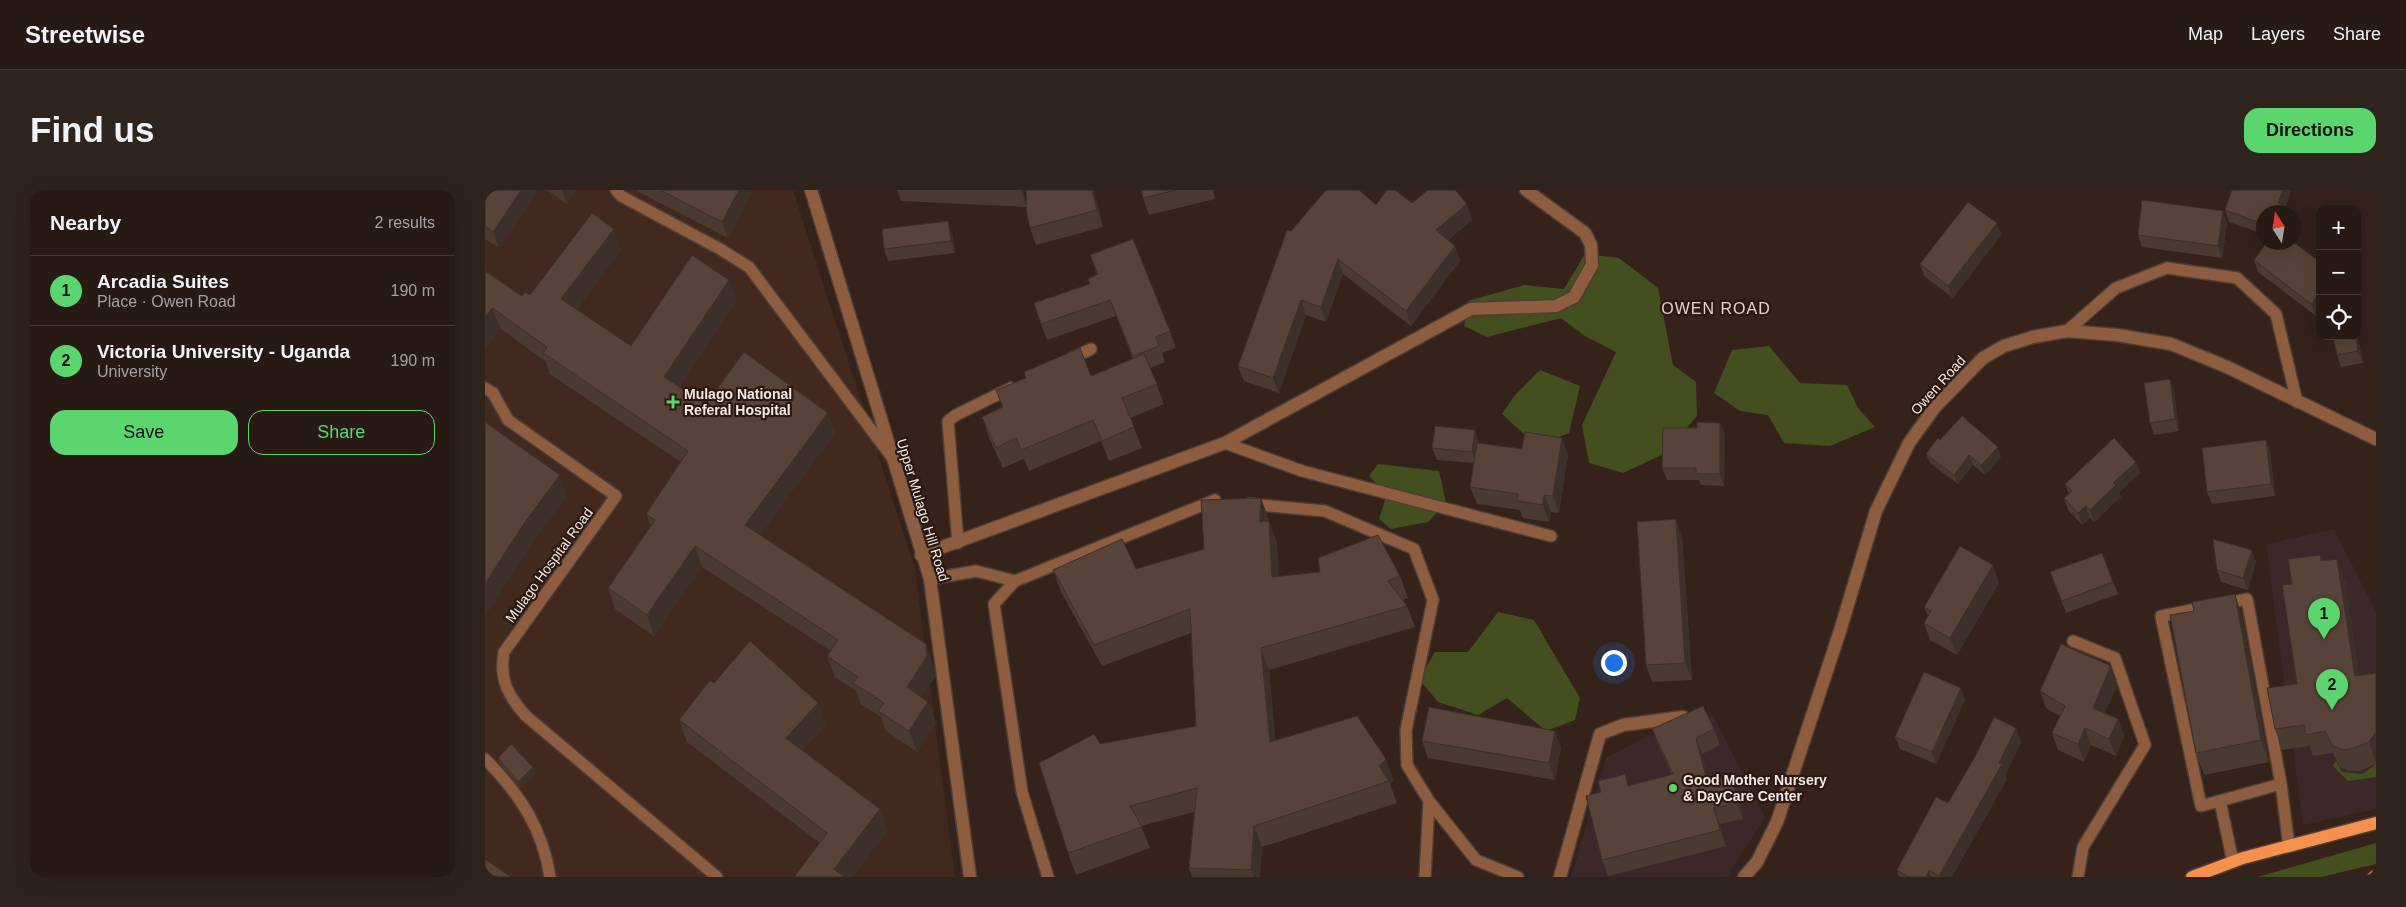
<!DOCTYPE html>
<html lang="en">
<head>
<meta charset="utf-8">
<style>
	body { margin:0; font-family:Helvetica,sans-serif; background:#2f231d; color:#f1f3f6 }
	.controls { position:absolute; right:15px; top:15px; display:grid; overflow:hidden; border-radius:10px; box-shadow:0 5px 20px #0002 }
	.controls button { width:45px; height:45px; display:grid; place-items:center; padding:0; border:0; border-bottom:1px solid #433834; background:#271a14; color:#f1f3f6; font:25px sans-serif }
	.compass { position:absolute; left:1771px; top:15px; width:45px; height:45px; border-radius:50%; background:#271a14; box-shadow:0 5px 20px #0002; rotate:348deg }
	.you { position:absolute; left:1128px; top:472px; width:18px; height:18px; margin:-12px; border:4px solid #fff; border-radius:50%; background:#1a73e8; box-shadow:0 0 0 8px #1a73e833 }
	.badge { display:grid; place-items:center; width:32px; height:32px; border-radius:50%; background:#5bd56d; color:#111; font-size:16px; font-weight:700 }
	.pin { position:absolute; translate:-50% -41px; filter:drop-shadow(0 1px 2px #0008) }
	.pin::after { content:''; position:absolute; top:26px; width:18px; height:15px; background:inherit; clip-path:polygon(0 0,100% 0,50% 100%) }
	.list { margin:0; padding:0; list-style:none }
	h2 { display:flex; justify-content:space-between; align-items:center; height:65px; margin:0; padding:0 20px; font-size:21px }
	h2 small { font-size:16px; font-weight:400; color:#a4a1a0 }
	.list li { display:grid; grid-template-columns:32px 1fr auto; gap:15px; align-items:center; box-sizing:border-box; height:70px; padding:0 20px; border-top:1px solid #433834 }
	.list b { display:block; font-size:19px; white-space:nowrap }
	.list p { margin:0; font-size:16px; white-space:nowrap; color:#a4a1a0 }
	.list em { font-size:16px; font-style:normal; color:#a4a1a0 }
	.actions { display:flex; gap:10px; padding:15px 20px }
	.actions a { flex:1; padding:11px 0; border:1px solid #5bd56d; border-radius:15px; text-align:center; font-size:18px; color:#5bd56d }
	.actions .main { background:#5bd56d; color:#111 }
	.icon { flex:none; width:28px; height:28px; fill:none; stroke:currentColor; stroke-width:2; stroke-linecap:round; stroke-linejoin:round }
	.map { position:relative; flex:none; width:1891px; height:687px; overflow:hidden; border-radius:15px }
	header { display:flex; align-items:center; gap:30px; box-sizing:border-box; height:70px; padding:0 25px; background:#271a14; border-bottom:1px solid #433834 }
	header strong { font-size:24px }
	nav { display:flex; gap:28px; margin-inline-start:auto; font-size:18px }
	.intro { display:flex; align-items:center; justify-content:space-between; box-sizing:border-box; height:120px; padding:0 30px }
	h1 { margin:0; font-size:35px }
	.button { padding:12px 22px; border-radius:15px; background:#5bd56d; color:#111; font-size:18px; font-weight:700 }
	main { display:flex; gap:30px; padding:0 30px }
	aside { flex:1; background:#271a14; border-radius:15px; box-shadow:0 5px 20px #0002 }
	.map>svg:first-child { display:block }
	.built { fill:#422920 }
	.education { fill:#3c2828 }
	.green { fill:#434f1f }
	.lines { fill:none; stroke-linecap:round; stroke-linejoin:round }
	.lane-casing { stroke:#4f3e37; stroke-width:14 }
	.street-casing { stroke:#4f3e37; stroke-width:15 }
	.primary-casing { stroke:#4f3e37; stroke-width:15 }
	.lane { stroke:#8e5d3f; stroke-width:11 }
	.street { stroke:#8e5d3f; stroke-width:12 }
	.primary { stroke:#f5904d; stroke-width:12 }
	.wall { fill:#4b3a32 }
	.shaded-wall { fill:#3d2f29 }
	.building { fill:#57433a; stroke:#3d2f29 }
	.poi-dot { fill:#5bd56d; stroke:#2a1812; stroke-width:2 }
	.labels { text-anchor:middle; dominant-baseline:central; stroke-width:4.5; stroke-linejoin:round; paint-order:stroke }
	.street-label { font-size:14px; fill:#f6e8e4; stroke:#2a1812 }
	.poi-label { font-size:14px; font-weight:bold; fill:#f6e8e4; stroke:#2a1812; text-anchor:start }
	.quarter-label { font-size:16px; letter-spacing:1px; fill:#ead0c8; stroke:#2a1812 }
</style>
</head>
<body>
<header>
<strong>Streetwise</strong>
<nav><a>Map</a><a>Layers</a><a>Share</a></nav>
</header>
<div class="intro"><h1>Find us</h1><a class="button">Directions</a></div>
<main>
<aside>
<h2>Nearby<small>2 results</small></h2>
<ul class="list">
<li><span class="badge">1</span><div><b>Arcadia Suites</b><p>Place · Owen Road</p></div><em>190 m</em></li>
<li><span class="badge">2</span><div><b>Victoria University - Uganda</b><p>University</p></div><em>190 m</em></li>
</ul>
<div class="actions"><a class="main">Save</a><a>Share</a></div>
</aside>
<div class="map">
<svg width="1891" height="687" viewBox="0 0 1891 687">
	<rect width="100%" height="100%" fill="#34221b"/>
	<path class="built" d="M0,0H308L430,379L470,687H0Z"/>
	<path class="education" d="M1849,339L1891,422V619L1818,635L1781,354Z
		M1228,525L1280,627L1242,687H1086L1121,568L1166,544Z"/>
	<path class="green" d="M1100,64L1134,68L1173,98L1188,175L1211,192L1212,226L1179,264L1138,283L1104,273L1097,235L1131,162L1100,146L1076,128L1002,147L979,136L983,111L1039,95L1079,99Z
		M1284,156L1315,193L1362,195L1373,218L1390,237L1345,256L1299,253L1283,225L1255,221L1229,203L1247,160Z
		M1055,180L1095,196L1084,243L1052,256L1017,224L1030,205Z
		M893,274L954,281L961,313L943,332L906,339L894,329L902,304L884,286Z
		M1013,422L1049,430L1095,508L1090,530L1061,541L1022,508L993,525L953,512L934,489L950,462H983Z
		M1851,571L1857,582L1878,584L1891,574V587L1863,591L1848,576Z
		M1891,653V674L1836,687H1772Z"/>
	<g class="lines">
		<defs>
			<path id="lane" d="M131,0L136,6L235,59L264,77L406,266
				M1582,141L1631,98L1682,78L1752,88L1791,124L1812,212
				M585,169L606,159
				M0,198L8,203L23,230L131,306L19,462C14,489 23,506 41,526L232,687
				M740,253L817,281L1066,346
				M764,314L840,321L929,359L948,410L921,540L922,575L944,611L940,687
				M473,353L463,231L471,225L526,198
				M445,389L491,381L530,391L730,310
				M530,391L509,414L537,602L563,687
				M1738,414L1762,409L1796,594L1804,656
				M1722,417L1676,426L1716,616L1796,594
				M1588,451L1630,468L1660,555L1598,657L1593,687
				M0,569C34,603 58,639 65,687
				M944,611L991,670L1033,687
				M1735,611L1748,672"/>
			<path id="street" d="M326,0L445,389L485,687
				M436,365L740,253L986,119L1071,116L1089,107L1107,75L1106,55L1100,43L1041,0
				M1075,687L1115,544L1138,535L1198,527
				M1259,687L1272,672L1292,632L1355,441L1391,321L1424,253L1450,217L1498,168L1519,156L1548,147L1582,141L1632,145L1686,154L1742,177L1891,249"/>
			<path id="primary" d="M1707,687L1758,668L1891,633
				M1889,687H1891"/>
		</defs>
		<use href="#lane" class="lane-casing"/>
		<use href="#street" class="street-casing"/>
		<use href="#primary" class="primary-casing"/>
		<use href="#lane" class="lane"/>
		<use href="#street" class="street"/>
		<use href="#primary" class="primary"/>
	</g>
	<path class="wall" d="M0,0L14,58L0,49Z
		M62,0H91L82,14Z
		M150,0H265L266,4L243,48Z
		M412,0H538L541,14V0H609L618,37L551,55L545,38L541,17L416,11Z
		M656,0H728L730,9L664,25L658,8Z
		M1747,0H1806L1800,19L1801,22H1778V44L1744,32L1740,20Z
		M927,13L982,14L987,30L963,50L970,56L975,71L926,136L858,84L841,132L821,125L794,203L759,191L753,176L806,41L891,15Z
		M463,31L467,43L470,63L403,71L399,59Z
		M1512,33L1516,45L1468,108L1439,86L1435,74Z
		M1742,33L1737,68L1657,57L1653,45Z
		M1808,52L1831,126L1773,82L1769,70Z
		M136,60L91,120L146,156L252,110L194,197L221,214L343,223L350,243L275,345L448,475L450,487L436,507L443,512L451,533L432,562L401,541L396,527L376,514L371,501L350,487L342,466L346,461L217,377L169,446L130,419L123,398L166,336L161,324L196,272L65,184L61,172L15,138L0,160V81L37,106L45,105Z
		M605,65L685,141L691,158L677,163L680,172L665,178L679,214L645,228L657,258L624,271L616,251L544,281L539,269L518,278L504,248L497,227L517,217L511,200L606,186L648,169L631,126L562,150L556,134L605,94L612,85Z
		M1872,144L1878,173L1856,177L1852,165L1872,146Z
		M1689,201L1694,241L1669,245L1665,233Z
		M1235,233L1240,245L1239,296L1216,295L1214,290H1182L1177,278L1212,238Z
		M1455,250L1516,267L1500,285L1488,275L1473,294L1445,273L1441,264Z
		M1781,250L1785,262L1790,306L1727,314L1722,302Z
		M994,253L1083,265L1074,323L1066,322L1064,332L1038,328L1035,320L992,314L985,297L989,273L952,270L947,258Z
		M1651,272L1655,283L1634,303L1636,307L1609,332L1605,328L1597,335L1583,320L1579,308L1584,304L1580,294Z
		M784,330V331L792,353L793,386H915L923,408L918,410L922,416L930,437L784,480L790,550L909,590L905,594L912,613L777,657L775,687H707L704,678L709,622L656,636L665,658L591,685L583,663L615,554L711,536L706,443L617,476L576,402L568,380L651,379L719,359Z
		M1197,347L1207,490L1167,492L1161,475Z
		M1767,360L1771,372L1763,400L1736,392L1732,380Z
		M1617,363L1633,404L1581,423L1565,382Z
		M1835,365L1837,371L1860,390L1874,485L1891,483V574L1874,581H1864L1855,577L1848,563L1828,566L1825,556L1797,560L1790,539L1812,494L1807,394Z
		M1514,393L1472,465L1445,450L1439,433L1443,426L1439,417Z
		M1709,421L1757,426L1784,572L1719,585L1711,563Z
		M1624,475L1632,496L1619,523L1633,529L1639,546L1631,566L1606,555L1599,572L1573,560L1567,543L1575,526L1561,518L1555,501Z
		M229,493L333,513L341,535L318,560L403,640L367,687H309L335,653L202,552L194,530Z
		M1480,510L1451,574L1415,559L1410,547Z
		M1531,538L1536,552L1520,585L1522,589L1467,687H1414L1412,680L1463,613Z
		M1167,539H1229L1235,555L1217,564L1224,591L1247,586L1253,602L1258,629L1235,634L1241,656L1123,686L1117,670L1144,596L1187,585L1173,555Z
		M1070,541L1076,558L1070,590L943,568L937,551Z
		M13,568L48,577L51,583L36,598L15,574Z"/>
	<path class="shaded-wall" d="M36,0H54L14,58L8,42Z
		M77,0H91L82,14Z
		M254,0H265L266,4L243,48L237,32Z
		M535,0H538L542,17Z
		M607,0H609L618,37L612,20Z
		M1798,0H1806L1800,19L1801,22H1795L1793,13Z
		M982,14L987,30L956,55L951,40Z
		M1738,21L1742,33L1737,68L1733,56Z
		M463,31L467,43L470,63L466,51Z
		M1512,33L1516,45L1468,108L1463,96Z
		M129,39L136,60L83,130L76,109Z
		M970,56L975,71L926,136L921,121Z
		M853,69L858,84L841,132L836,117Z
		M244,90L252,110L186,208L179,187Z
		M1835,103V121L1831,126L1826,114Z
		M816,110L821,125L794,203L788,188Z
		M7,118L15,138L0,160V128Z
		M1872,144L1878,173L1873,161L1871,146H1872Z
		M1685,189L1689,201L1694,241L1690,229Z
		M343,223L350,243L267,356L260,335Z
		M1235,233L1240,245L1239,296L1235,284Z
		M990,240L994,252L992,274L987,262Z
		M1077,248L1083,265L1074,323L1068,306Z
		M1781,250L1785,262L1790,306L1786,294Z
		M1513,257L1516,267L1500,285L1496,275Z
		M1484,265L1488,275L1473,294L1469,285Z
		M1651,272L1655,283L1634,303L1636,307L1609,332L1605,320L1628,293Z
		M75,285L82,306L48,353L0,427V394L40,332Z
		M1059,305L1066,322L1064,332L1058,315Z
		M776,308L784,330L783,354L775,332Z
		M1601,316L1605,328L1597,335L1593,323Z
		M1191,329L1197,347L1207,490L1200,473Z
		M784,331L792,353L794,409L787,387Z
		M210,356L217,377L169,446L162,425Z
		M1767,360L1771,372L1763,400L1758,388Z
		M1852,369L1860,390L1878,507L1870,486Z
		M1508,375L1514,393L1472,465L1465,448Z
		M1750,404L1757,426L1784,572L1776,550Z
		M441,454L448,475L450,487L429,518L422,497Z
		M776,458L784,480L793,573L785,552Z
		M1625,478L1632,496L1614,535L1608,518Z
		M1476,498L1480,510L1451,574L1447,562Z
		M443,512L451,533L432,562L424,541Z
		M333,513L341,535L309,570L301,548Z
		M1633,529L1639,546L1631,566L1624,549Z
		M1531,538L1536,552L1520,585L1522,589L1467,687H1455L1454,686L1514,573Z
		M1600,538L1606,555L1599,572L1593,554Z
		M1070,541L1076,558L1070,590L1064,573Z
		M1891,542V573L1884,552Z
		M1211,548L1217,564L1228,607L1222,591Z
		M901,569L909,590L905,594L894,576Z
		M48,577L51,583L36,598L33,592Z
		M1247,586L1253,602L1258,629L1252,613Z
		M1229,618L1235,634L1241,656L1235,640Z
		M395,619L403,640L367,687H352L349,679Z
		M769,636L777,657L775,687H769L766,680Z
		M1444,680L1446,687H1441Z"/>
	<path class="building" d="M0,0H36L8,42L0,36Z
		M175,0H254L237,32Z
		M541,0H607L612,20L545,38L542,25Z
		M656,0H691L658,8Z
		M841,0H874L891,15L902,0H910L927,13L943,0H970L982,14L951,40L970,56L921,121L853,69L836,117L816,110L788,188L753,176L802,40L806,41Z
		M1747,0H1798L1793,13L1798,15L1795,22H1778V34L1740,20Z
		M1657,10L1738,21L1733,56L1653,45Z
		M1483,12L1512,33L1463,96L1435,74Z
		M107,23L129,39L76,109L146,156L207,65L244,90L179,187L221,214L259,162L343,223L260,335L441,454L442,466L422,497L443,512L424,541L393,521L399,513L368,493L373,487L342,466L353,450L210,356L162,425L123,398L170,330L161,324L203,261L58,163L62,157L7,118L0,128V81L37,106L40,102L45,105Z
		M463,31L466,51L399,59L397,39Z
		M648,49L685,141L671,147L674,156L648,166L625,110L556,134L549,113L605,94L603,89L613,84L605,65Z
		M1782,52H1808L1835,72V103L1826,114L1769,70Z
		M1848,146H1871L1873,161L1852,165Z
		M595,158L606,186L659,164L672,194L637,208L649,237L617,251L608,230L536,260L531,248L511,258L497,227L518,217L511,200L541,188L539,182Z
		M1685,189L1690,229L1665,233L1659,193Z
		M1477,226L1513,257L1496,275L1484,265L1469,285L1441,264L1453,248L1455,250Z
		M0,232L75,285L40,332L0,394Z
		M1212,232L1235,233V284H1211V278H1177L1178,238H1212Z
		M950,236L990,240L987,262L947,258Z
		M1040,242L1077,248L1068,306L1059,305L1058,315L1032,311L1033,304L985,297L992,253L1037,259Z
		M1629,248L1651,272L1628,293L1631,295L1605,320L1601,316L1593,323L1579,308L1587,301L1580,294Z
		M1781,250L1786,294L1722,302L1717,258Z
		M776,308L775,332L784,331L787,387L835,382L833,368L893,345L915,386L903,391L922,416L776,458L785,552L872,526L901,569L894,576L904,591L769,636L766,680L704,678L712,598L645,616L657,637L583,663L554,573L609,544L615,554L711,536L705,419L609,455L568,380L637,349L651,379L719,359L716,310Z
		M1191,329L1200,473L1161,475L1152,332Z
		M1728,349L1767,360L1758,388L1732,380Z
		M1475,356L1508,375L1465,448L1439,433L1446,421L1439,417Z
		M1617,363L1628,392L1577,411L1565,382Z
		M1835,365L1836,371L1852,369L1870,486L1891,483V542L1884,552L1866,559L1857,560L1847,555L1840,541L1821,545L1819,535L1790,539L1782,498L1812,494L1797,395L1807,394L1803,369Z
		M1750,404L1776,550L1711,563L1685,425L1709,421L1707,412Z
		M265,451L333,513L301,548L395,619L349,679L360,687H309L342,643L194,530L225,490L229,493Z
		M1576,454L1624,475L1625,478L1608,518L1633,529L1624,549L1600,538L1593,554L1567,543L1580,516L1555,501Z
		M1439,482L1476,498L1447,562L1410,547Z
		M1218,516L1229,539L1211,548L1222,591L1247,586L1252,613L1229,618L1235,640L1117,670L1101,606L1116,602L1113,591L1140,584L1143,596L1188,584L1167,539Z
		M944,517L1070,541L1064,573L937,551Z
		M1509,527L1531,538L1514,573L1517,574L1454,686L1444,680L1441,687H1424L1412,680L1451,607L1463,613L1491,565Z
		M26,554L48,577L33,592L13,568Z
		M0,669L26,687H0Z"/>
	<g class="poi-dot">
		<path d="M185.5 204.5h5v5h5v5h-5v5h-5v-5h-5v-5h5z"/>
		<circle cx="1188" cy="598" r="5"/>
	</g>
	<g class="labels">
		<g class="street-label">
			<text transform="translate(1453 195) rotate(-48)">Owen Road</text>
			<text transform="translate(438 320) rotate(73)">Upper Mulago Hill Road</text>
			<text transform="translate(64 375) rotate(-54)">Mulago Hospital Road</text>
		</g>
		<g class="poi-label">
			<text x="199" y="204">Mulago National<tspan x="199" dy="16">Referal Hospital</tspan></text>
			<text x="1198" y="590">Good Mother Nursery<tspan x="1198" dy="16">&amp; DayCare Center</tspan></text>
		</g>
		<g class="quarter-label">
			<text x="1231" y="118">OWEN ROAD</text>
		</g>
	</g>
</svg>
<div class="controls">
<button>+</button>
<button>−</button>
<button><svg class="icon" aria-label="locate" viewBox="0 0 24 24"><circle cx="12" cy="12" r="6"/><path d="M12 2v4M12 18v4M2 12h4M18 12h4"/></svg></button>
</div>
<svg class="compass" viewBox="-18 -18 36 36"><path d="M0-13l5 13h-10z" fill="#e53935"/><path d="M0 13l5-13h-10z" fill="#a4a1a0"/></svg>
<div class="you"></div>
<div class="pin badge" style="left:1839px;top:449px">1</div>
<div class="pin badge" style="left:1847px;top:520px">2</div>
</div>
</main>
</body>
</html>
